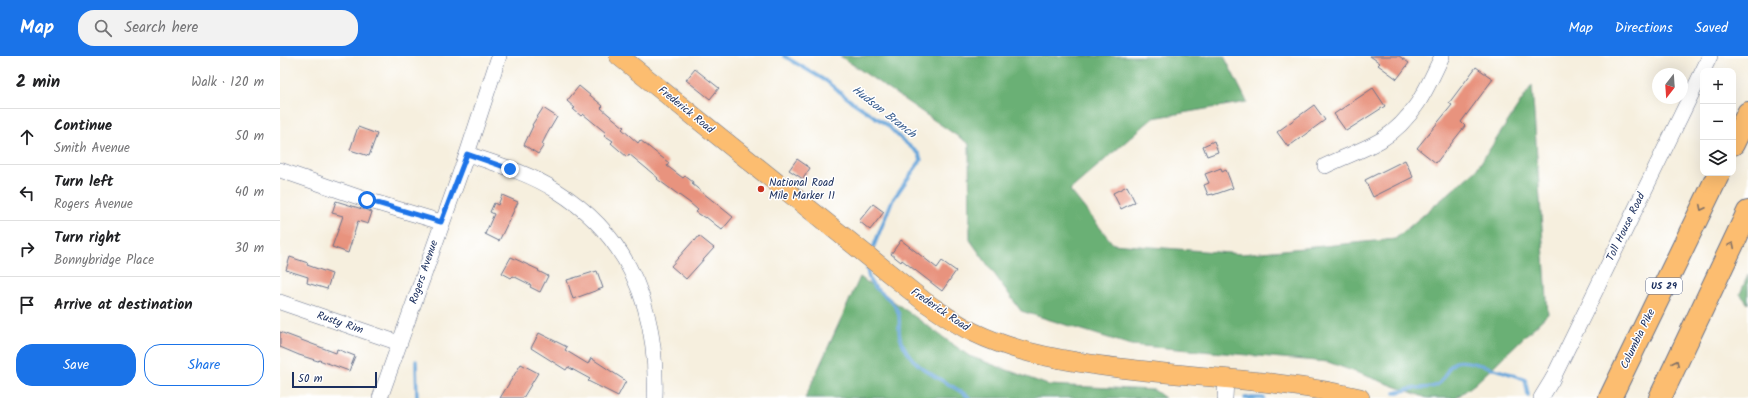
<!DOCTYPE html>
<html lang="en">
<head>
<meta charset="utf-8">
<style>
	body { margin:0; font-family:Kalam,sans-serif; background:#f2f2f2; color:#202124 }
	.controls { position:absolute; right:12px; top:12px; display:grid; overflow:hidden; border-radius:8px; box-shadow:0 4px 16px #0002 }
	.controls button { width:36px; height:36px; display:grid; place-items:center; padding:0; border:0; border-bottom:1px solid #e0e0e0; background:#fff; color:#202124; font:20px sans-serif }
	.compass { position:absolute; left:1372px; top:12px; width:36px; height:36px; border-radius:50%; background:#fff; box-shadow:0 4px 16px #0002; rotate:197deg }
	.scale { position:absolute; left:12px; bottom:10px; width:85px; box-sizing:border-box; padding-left:4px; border:2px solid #1b2f5e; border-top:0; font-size:11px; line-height:14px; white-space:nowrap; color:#1b2f5e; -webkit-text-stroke:3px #fff; paint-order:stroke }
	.stop { position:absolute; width:12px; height:12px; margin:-9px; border:3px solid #1a73e8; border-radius:50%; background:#fff }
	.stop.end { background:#1a73e8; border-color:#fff; box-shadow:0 1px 4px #0008 }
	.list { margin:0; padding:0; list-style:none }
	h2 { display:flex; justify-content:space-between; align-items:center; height:52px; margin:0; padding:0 16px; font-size:17px }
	h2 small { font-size:13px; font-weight:400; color:#757577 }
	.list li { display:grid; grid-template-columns:26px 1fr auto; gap:12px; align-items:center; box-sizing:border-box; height:56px; padding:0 16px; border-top:1px solid #e0e0e0 }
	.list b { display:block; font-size:15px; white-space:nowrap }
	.list p { margin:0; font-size:13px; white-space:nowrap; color:#757577 }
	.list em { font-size:13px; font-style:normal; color:#757577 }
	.actions { display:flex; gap:8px; padding:12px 16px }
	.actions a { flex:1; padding:9px 0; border:1px solid #1a73e8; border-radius:16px; text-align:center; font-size:14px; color:#1a73e8 }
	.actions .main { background:#1a73e8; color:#fff }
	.icon { flex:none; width:22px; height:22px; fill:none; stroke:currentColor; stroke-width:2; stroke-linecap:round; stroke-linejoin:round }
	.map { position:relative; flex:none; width:1468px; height:342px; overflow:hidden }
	header { display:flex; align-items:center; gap:24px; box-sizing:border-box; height:56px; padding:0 20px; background:#1a73e8; color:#fff }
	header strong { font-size:19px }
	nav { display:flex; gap:22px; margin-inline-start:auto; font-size:14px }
	.search { width:280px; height:36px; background:#f2f2f2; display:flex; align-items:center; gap:10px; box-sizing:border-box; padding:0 14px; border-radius:16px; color:#757577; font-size:15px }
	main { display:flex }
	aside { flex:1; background:#fff }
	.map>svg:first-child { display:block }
	.forest { fill:#6bb074; stroke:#437069 }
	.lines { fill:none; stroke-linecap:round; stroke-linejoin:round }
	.stream { stroke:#68a6da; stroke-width:3.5 }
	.building { fill:#e8937e }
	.minor-casing { stroke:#68728b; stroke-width:16 }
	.major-casing { stroke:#68728b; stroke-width:20 }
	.highway-casing { stroke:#68728b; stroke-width:24 }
	.minor { stroke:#fff; stroke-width:15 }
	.major { stroke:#fcbd6f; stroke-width:19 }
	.highway { stroke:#fcbd6f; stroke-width:22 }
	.oneway { stroke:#806f66 }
	.route { stroke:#1a73e8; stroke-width:5 }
	.poi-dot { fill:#c8321e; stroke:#fff; stroke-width:1.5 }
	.labels { text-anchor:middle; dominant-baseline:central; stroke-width:3; stroke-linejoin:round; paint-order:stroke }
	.shield { fill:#fff; stroke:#5f6d8e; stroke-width:1 }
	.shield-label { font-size:10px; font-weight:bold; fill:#1b2f5e }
	.street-label { font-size:11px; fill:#1b2f5e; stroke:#fff }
	.poi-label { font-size:11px; fill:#1b2f5e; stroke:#fff; text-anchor:start }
	.water-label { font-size:12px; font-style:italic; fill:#3a5f90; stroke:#fff }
</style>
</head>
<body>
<header>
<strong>Map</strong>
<div class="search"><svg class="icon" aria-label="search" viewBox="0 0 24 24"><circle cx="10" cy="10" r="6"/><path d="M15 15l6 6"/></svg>Search here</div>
<nav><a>Map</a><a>Directions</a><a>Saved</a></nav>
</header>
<main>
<aside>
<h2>2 min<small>Walk · 120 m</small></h2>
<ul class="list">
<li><svg class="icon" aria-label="ahead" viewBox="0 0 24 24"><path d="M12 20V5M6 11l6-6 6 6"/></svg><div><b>Continue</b><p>Smith Avenue</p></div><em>50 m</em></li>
<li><svg class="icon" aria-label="left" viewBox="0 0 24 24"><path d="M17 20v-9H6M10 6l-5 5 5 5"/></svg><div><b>Turn left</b><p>Rogers Avenue</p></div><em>40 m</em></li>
<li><svg class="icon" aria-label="right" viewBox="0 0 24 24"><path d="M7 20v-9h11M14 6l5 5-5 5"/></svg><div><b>Turn right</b><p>Bonnybridge Place</p></div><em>30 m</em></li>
<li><svg class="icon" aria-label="arrive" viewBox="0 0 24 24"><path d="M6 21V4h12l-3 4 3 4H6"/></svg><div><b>Arrive at destination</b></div></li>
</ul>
<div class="actions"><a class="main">Save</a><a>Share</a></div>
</aside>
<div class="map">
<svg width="1468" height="342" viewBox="0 0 1468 342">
	<rect width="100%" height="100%" fill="#fff"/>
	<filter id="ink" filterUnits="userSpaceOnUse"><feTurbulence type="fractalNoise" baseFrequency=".025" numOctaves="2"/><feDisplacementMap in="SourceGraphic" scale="8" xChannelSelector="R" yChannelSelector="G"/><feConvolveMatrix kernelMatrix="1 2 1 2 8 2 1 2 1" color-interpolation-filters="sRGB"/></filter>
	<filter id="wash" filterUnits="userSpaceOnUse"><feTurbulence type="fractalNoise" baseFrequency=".012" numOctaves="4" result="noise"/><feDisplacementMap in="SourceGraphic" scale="16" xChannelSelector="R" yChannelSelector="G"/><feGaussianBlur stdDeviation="0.9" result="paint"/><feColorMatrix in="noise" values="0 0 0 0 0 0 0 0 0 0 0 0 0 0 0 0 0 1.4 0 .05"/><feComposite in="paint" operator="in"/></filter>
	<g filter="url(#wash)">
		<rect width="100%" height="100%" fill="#f6efde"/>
		<path class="forest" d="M560,0H944L967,46L873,62L790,134L833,188L962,198L1115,183L1196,114L1252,29L1268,258L1196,327L1176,342H1147L1048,306L851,289L741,255L690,184L689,88Z
			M1468,219V248L1460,238Z
			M580,221L689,300L768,329L874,334L885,342H525Z"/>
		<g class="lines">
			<path class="stream" d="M504,0L546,25L571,45L607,69L620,82L639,98L641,104L612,145L593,192
				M587,213C588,217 588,221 590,225C596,236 612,241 617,254C622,262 617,273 620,281C632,317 663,321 690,342
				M136,305L137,342
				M1115,337C1122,335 1129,333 1136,332C1144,331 1150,333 1157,329C1166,323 1167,309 1176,306C1187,302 1227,317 1239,321L1245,323L1248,339
				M965,342H984"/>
		</g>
		<g id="blocks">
			<path class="building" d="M1090,0H1119L1129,7L1117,23L1098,9L1100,7Z
				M1196,11L1213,23L1181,66L1185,70L1156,107L1137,92L1172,49L1169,47Z
				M415,13L439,32L430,43L406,24Z
				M299,30L323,50L321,52L329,59L344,71L342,73L358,87L360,84L389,107L387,110L403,122L405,120L413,126L412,128L453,161L442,174L426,161L425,162L416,156L418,154L410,147L377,123L378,122L349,98L347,101L331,87L333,85L324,79L326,77L303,58L301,60L293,53L295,52L287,45Z
				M1093,32L1105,50L1066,75L1054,58Z
				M1034,49L1045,64L1008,91L997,76Z
				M263,52L277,61L267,78L262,88L264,89L258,98L244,89L253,70L252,69Z
				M78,71L97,78L89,100L70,94Z
				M934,85L938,96L927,100L923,90Z
				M517,103L530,112L523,123L509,114Z
				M1125,104L1133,121L1093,141L1085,124Z
				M941,112L942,116L946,114L953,132L933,139V138L928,139L924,129L929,127L925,118Z
				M847,130L855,146L841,153L833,137Z
				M222,139L238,146L219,185L205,178L214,158L210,156L214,147L218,149Z
				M56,145L92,156L88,168L78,165L68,197L52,191L63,160L52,157Z
				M593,148L604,156L590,174L579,165Z
				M419,180L434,192L406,223L391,210L414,184L415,185Z
				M621,184L657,212L662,205L676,215L662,235L622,204L621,206L611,198Z
				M10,201L28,207L27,209L52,218L47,233L27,227L28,221L6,214Z
				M231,201L259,214L258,215L268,220L260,236L250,231L251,229L233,220L231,222L222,217Z
				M317,215L323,232L293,243L287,224Z
				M0,276L56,297L57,293L75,300L69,315L39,304L38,305L19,299L0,291Z
				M259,277L287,291L285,294L308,308L311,302L346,325L338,340L308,325L310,323L288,311L286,314L251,292Z
				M241,308L258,317L243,342H220Z"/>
		</g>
	</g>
	<g filter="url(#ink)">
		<use href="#blocks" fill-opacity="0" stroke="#68728b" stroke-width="1"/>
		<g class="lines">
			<defs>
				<path id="minor" d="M187,98C217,108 249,117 277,135C352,182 378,256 375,342
					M1045,110C1063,101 1084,94 1101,84C1133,64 1147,33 1162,0
					M0,114L87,144L161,166
					M0,246L119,287
					M100,342L187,98L219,0
					M945,342L946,324
					M1261,342L1272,324L1430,0"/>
				<path id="major" d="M339,0L645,246C660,256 676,268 693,276C730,294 770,302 810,308C899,322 991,321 1080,342"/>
				<path id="highway" d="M1453,88L1468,57
					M1330,342L1439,117
					M1380,342L1468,156"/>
			</defs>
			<use href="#minor" class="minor-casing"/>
			<use href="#major" class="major-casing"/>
			<use href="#highway" class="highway-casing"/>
			<use href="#minor" class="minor"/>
			<use href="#major" class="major"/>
			<use href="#highway" class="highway"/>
		</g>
		<defs><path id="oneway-chevron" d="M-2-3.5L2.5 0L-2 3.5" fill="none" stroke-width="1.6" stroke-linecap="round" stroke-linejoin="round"/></defs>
		<g class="oneway">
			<use href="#oneway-chevron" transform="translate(1422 152) rotate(116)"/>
			<use href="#oneway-chevron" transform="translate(1452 189) rotate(-64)"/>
			<use href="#oneway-chevron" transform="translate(1396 307) rotate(-65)"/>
		</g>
	</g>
	<g class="lines" filter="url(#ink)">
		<path class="route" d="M87,144L161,166L187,98L230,113"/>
	</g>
	<circle class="poi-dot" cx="481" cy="133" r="4"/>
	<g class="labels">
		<rect class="shield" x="1366" y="222" width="36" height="16" rx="3"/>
		<g class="shield-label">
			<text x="1384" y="230">US 29</text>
		</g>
		<g class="street-label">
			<text transform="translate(406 54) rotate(39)">Frederick Road</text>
			<text transform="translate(1346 171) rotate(-64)">Toll House Road</text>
			<text transform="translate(144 216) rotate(-71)">Rogers Avenue</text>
			<text transform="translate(660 254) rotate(34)">Frederick Road</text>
			<text transform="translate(60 267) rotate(19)">Rusty Rim</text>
			<text transform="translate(1358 283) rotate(-64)">Columbia Pike</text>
		</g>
		<g class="poi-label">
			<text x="489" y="127">National Road<tspan x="489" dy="13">Mile Marker 11</tspan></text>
		</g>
		<g class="water-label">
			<text transform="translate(604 56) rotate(38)">Hudson Branch</text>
		</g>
	</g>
</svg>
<div class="controls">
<button>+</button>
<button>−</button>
<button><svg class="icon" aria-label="layers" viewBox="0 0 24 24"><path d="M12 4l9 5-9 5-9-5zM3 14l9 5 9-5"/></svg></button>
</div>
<svg class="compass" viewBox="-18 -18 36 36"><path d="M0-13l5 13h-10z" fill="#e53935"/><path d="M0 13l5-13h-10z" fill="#757577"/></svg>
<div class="scale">50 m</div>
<div class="stop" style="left:87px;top:144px"></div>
<div class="stop end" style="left:230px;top:113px"></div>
</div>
</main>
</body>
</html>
